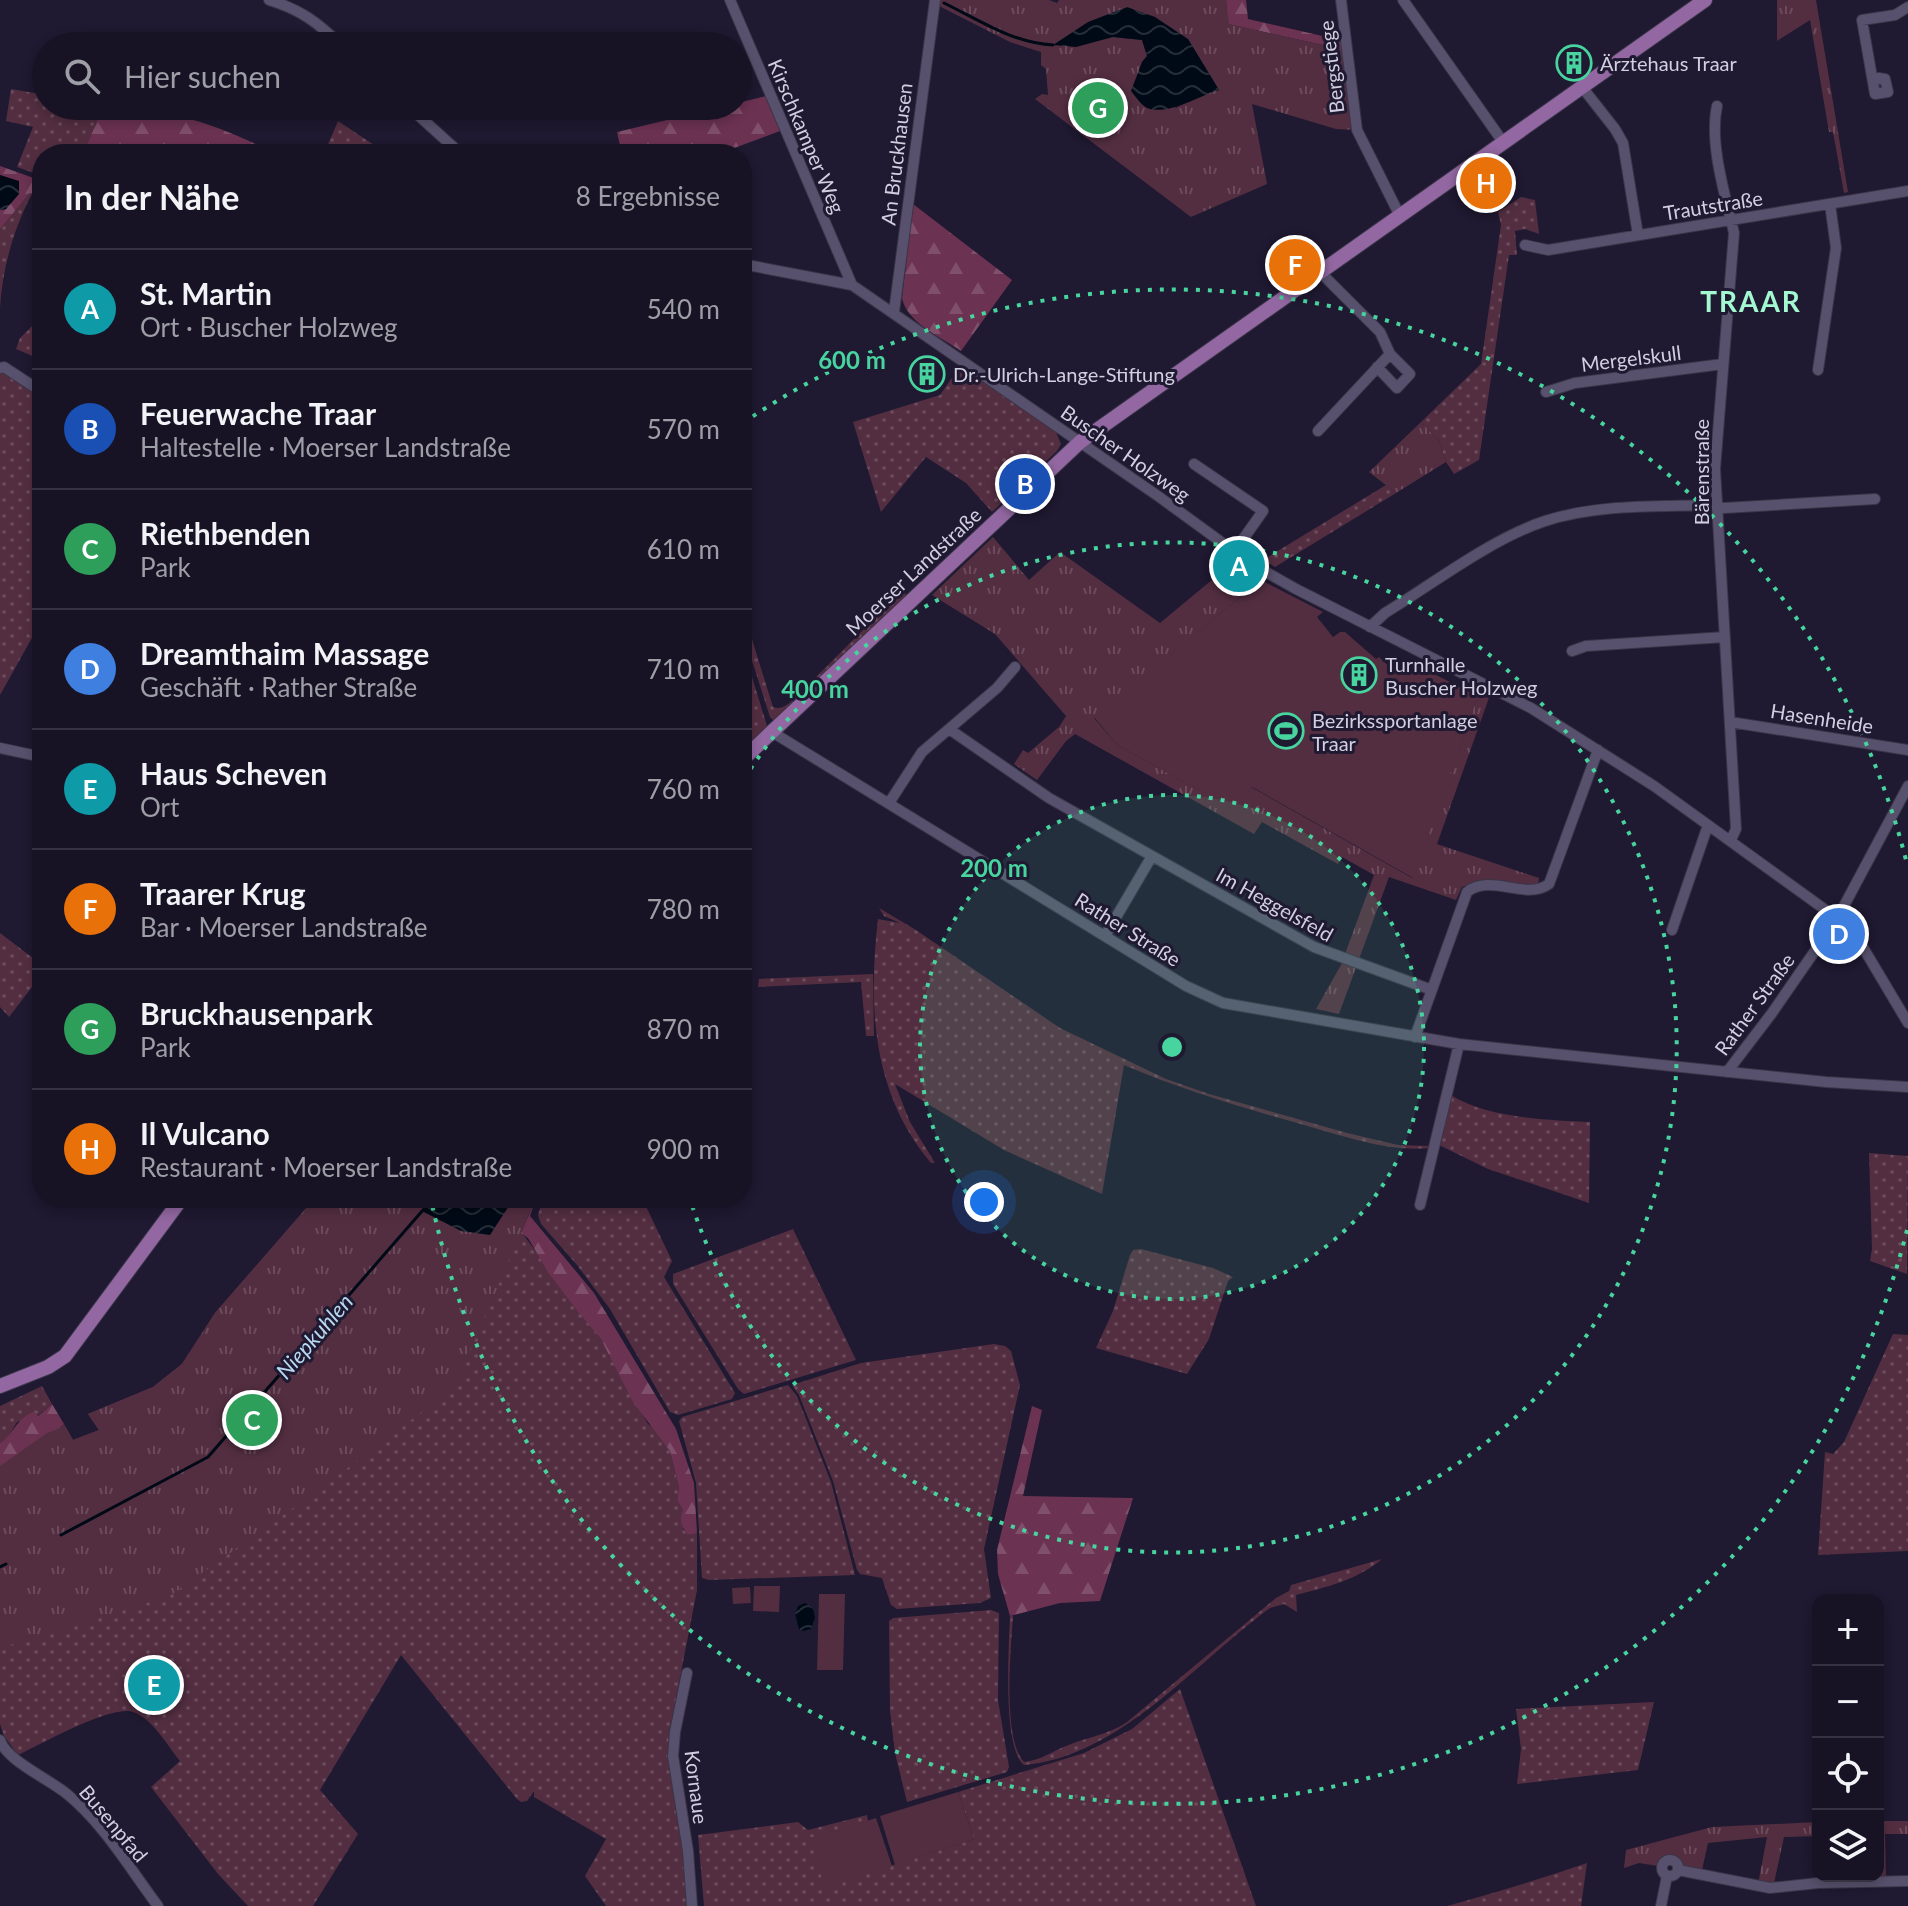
<!DOCTYPE html>
<html lang="de">
<head>
<meta charset="utf-8">
<style>
	body { margin:0; font-family:Lato,sans-serif; background:#242032; color:#f1f3f6 }
	.controls { position:absolute; right:24px; bottom:24px; display:grid; overflow:hidden; border-radius:16px; box-shadow:0 4px 12px #0003 }
	.controls button { width:72px; height:72px; display:grid; place-items:center; padding:0; border:0; border-bottom:2px solid #363242; background:#171325; color:#f1f3f6; font:40px sans-serif }
	.you { position:absolute; left:984px; top:1202px; width:28px; height:28px; margin:-20px; border:6px solid #fff; border-radius:50%; background:#1a73e8; box-shadow:0 0 0 12px #1a73e833 }
	.badge { display:grid; place-items:center; width:52px; height:52px; border-radius:50%; background:#47d49e; color:#fff; font-size:26px; font-weight:700 }
	.pin { position:absolute; translate:-50% -50%; border:4px solid #fff; box-shadow:0 2px 8px #0006 }
	.list { margin:0; padding:0; list-style:none }
	h2 { display:flex; justify-content:space-between; align-items:center; height:104px; margin:0; padding:0 32px; font-size:34px }
	h2 small { font-size:26px; font-weight:400; color:#9e9ea7 }
	.list li { display:grid; grid-template-columns:52px 1fr auto; gap:24px; align-items:center; box-sizing:border-box; height:120px; padding:0 32px; border-top:2px solid #363242 }
	.list b { display:block; font-size:30px; white-space:nowrap }
	.list p { margin:0; font-size:26px; white-space:nowrap; color:#9e9ea7 }
	.list em { font-size:26px; font-style:normal; color:#9e9ea7 }
	.icon { flex:none; width:44px; height:44px; fill:none; stroke:currentColor; stroke-width:2; stroke-linecap:round; stroke-linejoin:round }
	.map { position:relative; flex:none; width:1908px; height:1906px; overflow:hidden }
	.search { position:absolute; background:#171325; box-shadow:0 4px 12px #0003; left:32px; top:32px; width:720px; height:88px; display:flex; align-items:center; gap:20px; box-sizing:border-box; padding:0 28px; border-radius:44px; color:#9e9ea7; font-size:30px }
	.panel { position:absolute; background:#171325; box-shadow:0 4px 12px #0003; left:32px; top:144px; width:720px; height:1064px; border-radius:32px }
	.map>svg:first-child { display:block }
	.grass { fill:url(#grass-dots) }
	.forest { fill:url(#forest-firs) }
	.park { fill:url(#park-tufts); fill-rule:evenodd }
	.pitch { fill:#532e41 }
	.water { fill:url(#water-waves) }
	.lines { fill:none; stroke-linecap:round; stroke-linejoin:round }
	.stream { stroke:#000a16; stroke-width:3 }
	.minor-casing { stroke:#3a3548; stroke-width:12 }
	.major-casing { stroke:#3a3548; stroke-width:16 }
	.minor { stroke:#58516d; stroke-width:10 }
	.major { stroke:#9368a2; stroke-width:14 }
	.ring { fill:none; stroke:#47d49e; stroke-width:4; stroke-dasharray:4 8 }
	.labels { text-anchor:middle; dominant-baseline:central; stroke-width:6; stroke-linejoin:round; paint-order:stroke }
	.poi-label { font-size:20px; fill:#d2cfe0; stroke:#1f1931; text-anchor:start }
	.street-label { font-size:20px; fill:#d2cfe0; stroke:#1f1931 }
	.water-label { font-size:22px; font-style:italic; fill:#b8d8f1; stroke:#1f1931 }
	.district-label { font-size:28px; font-weight:bold; letter-spacing:2px; fill:#a3f8d1; stroke:#1f1931 }
	.centre { fill:#47d49e; stroke:#1f1931; stroke-width:4 }
	.ring-label { font-size:24px; text-anchor:middle; font-weight:bold; fill:#47d49e; stroke:#1f1931; stroke-width:6; stroke-linejoin:round; paint-order:stroke }
</style>
</head>
<body>
<div class="map">
<svg width="1908" height="1906" viewBox="0 0 1908 1906">
	<defs>
		<pattern id="grass-dots" width="8" height="8" patternUnits="userSpaceOnUse" patternTransform="scale(2)"><rect width="8" height="8" fill="#532e41"/><path d="M2 2h.1M6 6h.1" fill="none" stroke="#6b4b5c" stroke-width="1.8" stroke-linecap="round"/></pattern>
		<pattern id="forest-firs" width="22" height="20" patternUnits="userSpaceOnUse" patternTransform="scale(2)"><rect width="22" height="20" fill="#6c3252"/><path d="M5 1l3.5 6h-7zM16 11l3.5 6h-7z" fill="#804f6b"/></pattern>
		<pattern id="park-tufts" width="24" height="20" patternUnits="userSpaceOnUse" patternTransform="scale(2)"><rect width="24" height="20" fill="#532e41"/><path d="M3 7l-1-3M5 7V3M7 7l1-3M15 17l-1-3M17 17v-4M19 17l1-3" fill="none" stroke="#6b4b5c"/></pattern>
		<pattern id="water-waves" width="16" height="10" patternUnits="userSpaceOnUse" patternTransform="scale(2)"><rect width="16" height="10" fill="#000a16"/><path d="M0 5q4-4 8 0t8 0" fill="none" stroke="#242d38"/></pattern>
	</defs>
	<rect width="100%" height="100%" fill="#1f1931"/>
	<path class="grass" d="M11,89L46,95V106H103L83,154H42V176L17,167L33,127L6,121Z
		M338,121L386,153V154H324Z
		M30,193L32,194C14,227 2,270 0,308V229Z
		M1521,197L1535,200L1539,234L1525,229L1515,231L1517,255H1509L1479,460L1454,474L1446,462L1439,441L1421,422L1481,364L1501,225L1498,212Z
		M33,325L42,329V360L16,349L20,338Z
		M961,365L1056,432L1061,444L1057,451L992,512L966,483L926,457L881,512L853,422L940,395Z
		M0,370L42,395V620L0,695Z
		M1386,485L1396,493L1275,567L1263,560Z
		M904,589L906,596L774,721L770,717L742,629V607L773,707C781,710 787,705 793,700Z
		M742,644L767,726L742,750Z
		M879,908L916,930L1060,1028L1166,1079L1209,1094L1347,1133L1398,1145L1430,1146V1148C1391,1152 1349,1138 1311,1127C1247,1109 1185,1091 1124,1065L1102,1194L1004,1150L895,1084L910,1122L935,1163H931C872,1093 868,1007 878,919L900,923L884,916Z
		M0,933L42,965L37,975L39,978L9,1017L0,1007Z
		M873,974L874,1036H866L861,982L758,987L759,979Z
		M1451,1095C1486,1118 1549,1120 1590,1122L1589,1203L1488,1169L1439,1145Z
		M1869,1153L1908,1156L1907,1274L1870,1261L1872,1249Z
		M315,1198L522,1233L601,1339L648,1424L657,1430L670,1451L679,1488L677,1500L683,1510V1529L688,1534L697,1532V1590L672,1719L670,1756L690,1906H606L585,1876L606,1839L534,1797V1791L527,1801L521,1802L517,1799L401,1655L320,1790L358,1834L313,1906H248L218,1874L151,1787L180,1761C167,1745 153,1719 133,1712C112,1704 41,1744 18,1755L4,1736L0,1724V1469L47,1439L64,1424L73,1440L99,1430L88,1414L153,1387L182,1364L215,1313Z
		M543,1198H642L672,1261L664,1277L735,1393L732,1399L678,1415L670,1412L610,1309L577,1265L541,1224L538,1215Z
		M793,1229L856,1360L744,1394L738,1389L673,1284V1274Z
		M1141,1249L1213,1268L1233,1277L1228,1281L1209,1339L1187,1374L1096,1348L1113,1311L1130,1255L1133,1250Z
		M1893,1334L1908,1335V1551L1818,1555L1825,1452L1833,1454L1844,1442Z
		M994,1344L1005,1346L1011,1351L1020,1385L984,1549L991,1598L980,1603L897,1609L891,1605L882,1578L860,1574L857,1570L833,1481L799,1395L792,1385L861,1363Z
		M788,1385L797,1396L831,1482L855,1575L709,1580L702,1578L696,1483L679,1421L682,1417Z
		M42,1386L52,1404L37,1416L17,1422L8,1437L0,1443V1406Z
		M1382,1559C1357,1580 1327,1587 1296,1595L1297,1612L1284,1604L1270,1608C1197,1661 1120,1757 1024,1765C1002,1747 1009,1645 1010,1616H1013C1011,1648 1002,1739 1024,1762C1041,1760 1051,1752 1066,1746C1087,1737 1108,1735 1127,1722L1276,1598L1289,1591L1291,1585Z
		M991,1610L999,1613L998,1700L1009,1767L1007,1772L907,1802L895,1753L890,1711L889,1621L893,1618Z
		M1180,1689L1256,1906H704L698,1835L798,1822L808,1830L867,1815L868,1821L811,1838L825,1887L974,1839L958,1792L1084,1753L1132,1729Z
		M1654,1702L1638,1770L1517,1784L1521,1749L1516,1709Z
		M1587,1863L1581,1906H1447C1494,1893 1541,1879 1587,1863Z"/>
	<path class="forest" d="M1226,0H1246L1248,19L1340,40L1345,50L1228,24Z
		M766,96L780,131L718,154H622L617,132L726,106H738V103Z
		M103,106C164,106 222,126 276,154H83Z
		M0,166L42,181V197L30,193L0,229V210L6,209L19,182L0,175Z
		M913,204L1012,280L961,351C941,337 907,323 902,298Z
		M536,1198L530,1216L594,1293L676,1429L694,1483L697,1532L694,1534H687C681,1525 679,1520 683,1510L677,1500L679,1488L670,1451L633,1402L601,1339L576,1309L548,1272L528,1238L521,1233Z
		M52,1404L64,1424L47,1439L0,1469V1443C14,1434 16,1419 33,1412L38,1416Z
		M1032,1406L1042,1410L1023,1496L1133,1498L1100,1601L1060,1603L1010,1616L998,1574L997,1550Z"/>
	<path class="park" d="M940,0H1049L1057,3L1059,0H1226L1229,24L1345,50L1356,130L1336,129L1252,104L1267,184L1191,217L1035,99L1042,94L1048,95L1046,69L1041,65V52L1010,42L939,6ZM1112,37L1188,39L1219,90L1199,95L1176,108L1139,77L1142,62L1147,56L1142,40Z
		M1777,0H1816L1848,192L1844,193L1833,132H1829L1810,20L1777,41Z
		M1421,422L1439,441L1446,462L1396,493L1369,472Z
		M993,537L1029,580L1060,552L1160,623L1236,560L1261,580L1094,718L1117,745L1236,810L1251,787L1412,878L1480,690L1490,695L1437,844L1539,878L1538,885L1480,881L1462,887L1456,900L1389,877L1339,1014L1316,1009L1341,965L1374,875L1342,857L1338,864L1262,822L1254,834L1075,734L1066,741L1037,780L1014,764L1023,750L1028,753L1059,727L1066,716L995,634L932,595Z
		M315,1198H536L468,1356L459,1384L320,1489L171,1595L30,1641L0,1647V1466L47,1433L65,1426L73,1440L99,1430L88,1414L153,1387L182,1364L215,1313Z
		M1878,1821H1908V1834H1885L1886,1879H1871V1876H1878Z
		M1818,1822V1836L1784,1837L1774,1883L1758,1884L1767,1837L1708,1843L1702,1870L1683,1866L1678,1859L1670,1856L1661,1859L1658,1866L1639,1863L1624,1868L1626,1850L1712,1827Z"/>
	<path class="pitch" d="M1261,580L1323,612L1317,617L1333,637L1340,632H1345L1376,659L1379,657L1394,671L1404,659L1478,696L1413,878L1252,787L1237,811L1117,745L1094,717Z
		M754,1586H780L779,1612L753,1611Z
		M750,1587L751,1603L733,1604L732,1588Z
		M819,1594H845L843,1670H817Z
		M958,1792L974,1839L895,1865L880,1816Z
		M876,1818L892,1866L825,1888L810,1838Z"/>
	<path class="water" d="M1127,7L1155,17L1188,39L1219,90C1199,96 1171,114 1150,109C1142,107 1136,97 1131,91L1142,62L1147,56L1142,40L1113,37L1076,47L1053,45L1088,22Z
		M0,175L19,181V194L6,209L0,210Z
		M424,1198H514L490,1235L461,1231L422,1211Z
		M805,1603L813,1608L815,1618L811,1629L803,1631L799,1629L795,1614L798,1606Z"/>
	<g class="lines">
		<path class="stream" d="M944,3C979,20 1013,43 1053,45
			M61,1535L208,1457L423,1210
			M0,1567L6,1564"/>
		<defs>
			<path id="minor" d="M269,0C302,10 318,23 342,46
				M730,0L852,285
				M1341,0L1357,130L1400,216
				M1403,0L1503,142
				M1872,77L1885,79L1888,92L1875,94L1862,20L1895,15L1908,7
				M1582,87L1615,129L1623,143L1638,235
				M408,106L461,154
				M1717,106C1709,143 1725,195 1734,233L1715,469L1736,829L1731,840
				M1525,245L1548,250L1908,191
				M742,264L852,285L1158,496L1250,563L1296,589L1531,708L1654,786L1845,924L1858,939L1908,1023
				M1320,272L1380,332L1390,354L1410,374L1397,388L1377,367
				M894,312L935,0
				M0,368L4,367L42,392
				M1818,370L1836,248L1830,204
				M1546,392L1575,383L1723,364
				M1318,431L1390,354
				M1194,464L1263,511L1234,552
				M1370,627L1385,613C1434,583 1491,539 1545,521C1598,504 1655,507 1710,505L1724,508L1875,499
				M1572,651L1586,646L1725,637
				M1730,722L1908,750
				M949,729L1049,798L1314,947L1432,990
				M772,732L1186,986L1223,1003L1459,1044L1826,1082L1908,1087
				M0,748L42,757
				M889,803L922,752L997,688L1015,667
				M1672,930L1708,825
				M1105,936L1152,856
				M1415,1037L1467,892C1491,873 1525,901 1549,884L1598,750
				M1727,1072L1772,1013L1837,919L1908,786
				M1420,1205L1459,1044
				M687,1673L675,1732L673,1756L688,1851L692,1906
				M0,1740C7,1761 49,1779 67,1794C104,1824 130,1869 158,1906
				M1662 1868a8 8 0 1 1 16 0a8 8 0 1 1-16 0Z
				M1678,1870L1770,1888L1818,1883L1908,1881
				M1661,1906L1667,1876"/>
			<path id="major" d="M742,760L1080,442L1705,0
				M0,1386L48,1367L65,1356L182,1198"/>
		</defs>
		<use href="#minor" class="minor-casing"/>
		<use href="#major" class="major-casing"/>
		<use href="#minor" class="minor"/>
		<use href="#major" class="major"/>
	</g>
	<circle cx="1172" cy="1047" r="252" fill="#47d49e" fill-opacity=".12"/>
	<g class="ring">
		<circle cx="1172" cy="1047" r="252"/>
		<path d="M744 779A505 505 0 1 1 690 1199"/>
		<path d="M1907 1230A757 757 0 0 1 432 1204M743 423A757 757 0 0 1 1907 864"/>
	</g>
	<defs>
		<symbol id="building-ring" viewBox="-11 -11 22 22"><circle r="9.5" fill="#1f1931" stroke="#47d49e" stroke-width="1.5"/><path d="M-4-6H4V6H1V3H-1V6H-4ZM-2.5-4.3h1.7v1.8h-1.7ZM.8-4.3h1.7v1.8H.8ZM-2.5-1h1.7V.8h-1.7ZM.8-1h1.7V.8H.8Z" fill="#47d49e"/></symbol>
		<symbol id="stadium-ring" viewBox="-11 -11 22 22"><circle r="9.5" fill="#1f1931" stroke="#47d49e" stroke-width="1.5"/><path d="M0-5a6.5 5 0 1 0 0 10a6.5 5 0 1 0 0-10ZM-3.5-1.8h7v3.6h-7Z" fill="#47d49e"/></symbol>
	</defs>
	<g fill-rule="evenodd">
		<use href="#building-ring" x="1554" y="43" width="40" height="40"/>
		<use href="#building-ring" x="907" y="354" width="40" height="40"/>
		<use href="#building-ring" x="1339" y="655" width="40" height="40"/>
		<use href="#stadium-ring" x="1266" y="711" width="40" height="40"/>
	</g>
	<g class="labels">
		<g class="poi-label">
			<text x="1600" y="63">Ärztehaus Traar</text>
			<text x="953" y="374">Dr.-Ulrich-Lange-Stiftung</text>
			<text x="1385" y="664">Turnhalle<tspan x="1385" dy="23">Buscher Holzweg</tspan></text>
			<text x="1312" y="720">Bezirkssportanlage<tspan x="1312" dy="23">Traar</tspan></text>
		</g>
		<g class="street-label">
			<text transform="translate(1331 67) rotate(-97)">Bergstiege</text>
			<text transform="translate(807 136) rotate(67)">Kirschkamper Weg</text>
			<text transform="translate(896 154) rotate(-83)">An Bruckhausen</text>
			<text transform="translate(1713 205) rotate(-9)">Trautstraße</text>
			<text transform="translate(1631 358) rotate(-7)">Mergelskull</text>
			<text transform="translate(1126 453) rotate(35)">Buscher Holzweg</text>
			<text transform="translate(1701 472) rotate(-90)">Bärenstraße</text>
			<text transform="translate(913 571) rotate(-43)">Moerser Landstraße</text>
			<text transform="translate(1822 718) rotate(9)">Hasenheide</text>
			<text transform="translate(1275 904) rotate(29)">Im Heggelsfeld</text>
			<text transform="translate(1128 929) rotate(32)">Rather Straße</text>
			<text transform="translate(1754 1004) rotate(-54)">Rather Straße</text>
			<text transform="translate(697 1787) rotate(83)">Kornaue</text>
			<text transform="translate(114 1823) rotate(50)">Busenpfad</text>
		</g>
		<g class="water-label">
			<text transform="translate(314 1336) rotate(-49)">Niepkuhlen</text>
		</g>
		<g class="district-label">
			<text x="1751" y="301">TRAAR</text>
		</g>
	</g>
	<circle cx="1172" cy="1047" r="12" class="centre"/>
	<g class="ring-label">
		<text x="852" y="369">600 m</text>
		<text x="815" y="698">400 m</text>
		<text x="994" y="877">200 m</text>
	</g>
</svg>
<div class="controls">
<button>+</button>
<button>−</button>
<button><svg class="icon" aria-label="locate" viewBox="0 0 24 24"><circle cx="12" cy="12" r="6"/><path d="M12 2v4M12 18v4M2 12h4M18 12h4"/></svg></button>
<button><svg class="icon" aria-label="layers" viewBox="0 0 24 24"><path d="M12 4l9 5-9 5-9-5zM3 14l9 5 9-5"/></svg></button>
</div>
<div class="you"></div>
<div class="pin badge" style="left:1239px;top:566px;background:#0f9aa8">A</div>
<div class="pin badge" style="left:1025px;top:484px;background:#1a4fb4">B</div>
<div class="pin badge" style="left:252px;top:1420px;background:#2e9e5b">C</div>
<div class="pin badge" style="left:1839px;top:934px;background:#3f7fe0">D</div>
<div class="pin badge" style="left:154px;top:1685px;background:#0f9aa8">E</div>
<div class="pin badge" style="left:1295px;top:265px;background:#e8710a">F</div>
<div class="pin badge" style="left:1098px;top:108px;background:#2e9e5b">G</div>
<div class="pin badge" style="left:1486px;top:183px;background:#e8710a">H</div>
<div class="search"><svg class="icon" aria-label="search" viewBox="0 0 24 24"><circle cx="10" cy="10" r="6"/><path d="M15 15l6 6"/></svg>Hier suchen</div>
<section class="panel">
<h2>In der Nähe<small>8 Ergebnisse</small></h2>
<ul class="list">
<li><span class="badge" style="background:#0f9aa8">A</span><div><b>St. Martin</b><p>Ort · Buscher Holzweg</p></div><em>540 m</em></li>
<li><span class="badge" style="background:#1a4fb4">B</span><div><b>Feuerwache Traar</b><p>Haltestelle · Moerser Landstraße</p></div><em>570 m</em></li>
<li><span class="badge" style="background:#2e9e5b">C</span><div><b>Riethbenden</b><p>Park</p></div><em>610 m</em></li>
<li><span class="badge" style="background:#3f7fe0">D</span><div><b>Dreamthaim Massage</b><p>Geschäft · Rather Straße</p></div><em>710 m</em></li>
<li><span class="badge" style="background:#0f9aa8">E</span><div><b>Haus Scheven</b><p>Ort</p></div><em>760 m</em></li>
<li><span class="badge" style="background:#e8710a">F</span><div><b>Traarer Krug</b><p>Bar · Moerser Landstraße</p></div><em>780 m</em></li>
<li><span class="badge" style="background:#2e9e5b">G</span><div><b>Bruckhausenpark</b><p>Park</p></div><em>870 m</em></li>
<li><span class="badge" style="background:#e8710a">H</span><div><b>Il Vulcano</b><p>Restaurant · Moerser Landstraße</p></div><em>900 m</em></li>
</ul>
</section>
</div>
</body>
</html>
